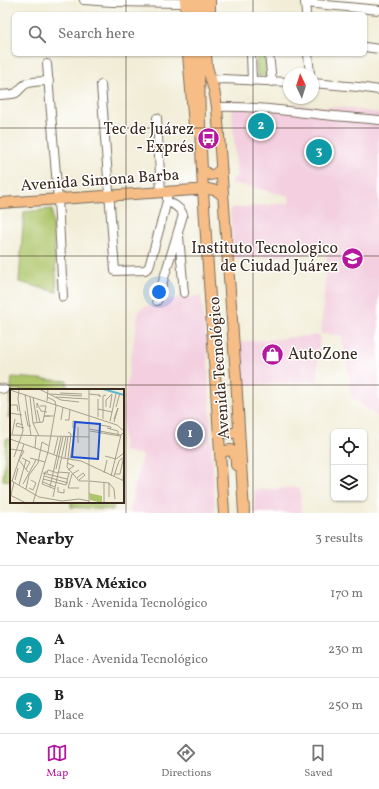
<!DOCTYPE html>
<html lang="en">
<head>
<meta charset="utf-8">
<style>
	body { margin:0; font-family:Vollkorn,serif; background:#f6f6f6; color:#222 }
	.controls { position:absolute; right:12px; bottom:12px; display:grid; overflow:hidden; border-radius:6px; box-shadow:0 1px 3px #0004 }
	.controls button { width:36px; height:36px; display:grid; place-items:center; padding:0; border:0; border-bottom:1px solid #e0e0e0; background:#fff; color:#222; font:20px sans-serif }
	.compass { position:absolute; left:283px; top:68px; width:36px; height:36px; border-radius:50%; background:#fff; box-shadow:0 1px 3px #0004; rotate:356deg }
	.you { position:absolute; left:159px; top:292px; width:14px; height:14px; margin:-10px; border:3px solid #fff; border-radius:50%; background:#1a73e8; box-shadow:0 0 0 6px #1a73e833 }
	.badge { display:grid; place-items:center; width:26px; height:26px; border-radius:50%; background:#b5179e; color:#fff; font-size:13px; font-weight:700 }
	.pin { position:absolute; translate:-50% -50%; border:2px solid #fff; box-shadow:0 1px 4px #0006 }
	.list { margin:0; padding:0; list-style:none }
	h2 { display:flex; justify-content:space-between; align-items:center; height:52px; margin:0; padding:0 16px; font-size:17px }
	h2 small { font-size:13px; font-weight:400; color:#767676 }
	.list li { display:grid; grid-template-columns:26px 1fr auto; gap:12px; align-items:center; box-sizing:border-box; height:56px; padding:0 16px; border-top:1px solid #e0e0e0 }
	.list b { display:block; font-size:15px; white-space:nowrap }
	.list p { margin:0; font-size:13px; white-space:nowrap; color:#767676 }
	.list em { font-size:13px; font-style:normal; color:#767676 }
	.icon { flex:none; width:22px; height:22px; fill:none; stroke:currentColor; stroke-width:2; stroke-linecap:round; stroke-linejoin:round }
	.map { position:relative; flex:none; width:379px; height:513px; overflow:hidden }
	.search { position:absolute; background:#fff; box-shadow:0 1px 3px #0004; left:12px; right:12px; top:12px; height:44px; display:flex; align-items:center; gap:10px; box-sizing:border-box; padding:0 14px; border-radius:6px; color:#767676; font-size:15px }
	.sheet { height:220px; background:#fff }
	nav { display:flex; justify-content:space-around; align-items:center; box-sizing:border-box; height:56px; border-top:1px solid #e0e0e0; background:#fff; font-size:11px; color:#767676 }
	nav a { display:grid; justify-items:center; gap:2px }
	nav .on { color:#b5179e }
	.map>svg:first-child { display:block }
	.built { fill:#f3cfdf }
	.green { fill:#adc66b; stroke:#747844 }
	.lines { fill:none; stroke-linecap:round; stroke-linejoin:round }
	.minor-casing { stroke:#7b6e5f; stroke-width:10 }
	.major-casing { stroke:#7b6e5f; stroke-width:12 }
	.minor { stroke:#fff; stroke-width:8 }
	.major { stroke:#f6be86; stroke-width:10 }
	.grid { fill:none; stroke:#3b2a1e; stroke-width:1; stroke-opacity:0.55 }
	.labels { text-anchor:middle; dominant-baseline:central; stroke-width:3; stroke-linejoin:round; paint-order:stroke }
	.poi-label { font-size:16px; fill:#3b2a1e; stroke:#fff; text-anchor:end }
	.street-label { font-size:16px; fill:#3b2a1e; stroke:#fff }
	.inset-river { fill:none; stroke:#57b8d5; stroke-width:2 }
	.inset-road { fill:none; stroke:#a89f8d; stroke-width:1 }
	.view { fill:#1d4ed8; fill-opacity:0.15; stroke:#1d4ed8; stroke-width:2 }
	.inset-edge { fill:none; stroke:#3b2a1e; stroke-width:2 }
</style>
</head>
<body>
<div class="map">
<svg width="379" height="513" viewBox="0 0 379 513">
	<rect width="100%" height="100%" fill="#fff"/>
	<filter id="ink" filterUnits="userSpaceOnUse"><feTurbulence type="fractalNoise" baseFrequency=".025" numOctaves="2"/><feDisplacementMap in="SourceGraphic" scale="8" xChannelSelector="R" yChannelSelector="G"/><feConvolveMatrix kernelMatrix="1 2 1 2 8 2 1 2 1" color-interpolation-filters="sRGB"/></filter>
	<filter id="wash" filterUnits="userSpaceOnUse"><feTurbulence type="fractalNoise" baseFrequency=".012" numOctaves="4" result="noise"/><feDisplacementMap in="SourceGraphic" scale="16" xChannelSelector="R" yChannelSelector="G"/><feGaussianBlur stdDeviation="0.9" result="paint"/><feColorMatrix in="noise" values="0 0 0 0 0 0 0 0 0 0 0 0 0 0 0 0 0 1.4 0 .05"/><feComposite in="paint" operator="in"/></filter>
	<g filter="url(#wash)">
		<rect width="100%" height="100%" fill="#f1edd7"/>
		<path class="built" d="M231,101L347,108L379,113V418L352,398L342,337L340,335L321,334L327,253L233,259L230,208L289,203V196L232,183V178L237,177Z
			M201,296L207,345L215,513H129L142,455L123,451V407L139,309L175,298Z
			M320,335L317,381L241,386L238,342Z
			M300,487L301,513H255L254,490Z"/>
		<path class="green" d="M256,54H265L266,75L257,76Z
			M52,209L57,292L19,282L24,212Z
			M12,377L67,381V390H11V418H8Z
			M6,439H11V481L3,480Z
			M71,502H114L113,510L71,507Z"/>
	</g>
	<g filter="url(#ink)">
		<g class="lines">
			<defs>
				<path id="minor" d="M84,0L112,2L185,3
					M305,0L306,14
					M305,3L379,10
					M365,47L379,49
					M251,54L252,81
					M269,54L272,82
					M308,54L310,74
					M47,64L58,199L63,297
					M211,80L223,79L289,82
					M313,83L358,87L379,90
					M101,85L115,271L145,270L149,267L167,201V192
					M0,95C5,94 12,95 16,93C20,90 22,86 26,84C33,81 41,81 49,81
					M217,107C252,106 288,111 324,115C342,117 361,118 379,120
					M157,118L161,193
					M179,236L184,293
					M157,301L183,215C181,208 173,204 167,201
					M0,388L4,389"/>
				<path id="major" d="M185,0L186,14
					M194,0L195,14
					M202,0L203,14
					M210,0V14
					M188,54L194,126
					M198,54L199,67L200,129L203,190L224,513
					M206,54L207,67L214,90L217,107L236,377L244,513
					M202,169C209,177 215,177 221,168
					M0,203L209,189L217,191L223,196
					M219,422C223,432 229,437 239,430
					M220,454L225,451L231,450C236,455 236,459 236,465"/>
			</defs>
			<use href="#minor" class="minor-casing"/>
			<use href="#major" class="major-casing"/>
			<use href="#minor" class="minor"/>
			<use href="#major" class="major"/>
		</g>
	</g>
	<path class="grid" d="M126,0V14M253,0V14M126,54V513M253,54V513M0,128H379M0,256H379M0,385H379"/>
	<defs>
		<symbol id="bus-disc" viewBox="-11 -11 22 22"><circle r="9.5" fill="#b5179e" stroke="#fff"/><path d="M-5-6H5V4H4V6H2V4H-2V6H-4V4H-5ZM-3.5-4V0h7V-4ZM-3.5 1.2v1.5H-2V1.2ZM2 1.2v1.5H3.5V1.2Z" fill="#fff"/></symbol>
		<symbol id="university-disc" viewBox="-11 -11 22 22"><circle r="9.5" fill="#b5179e" stroke="#fff"/><path d="M0-5L7-2L0 1L-7-2ZM-4 1L0 2.5L4 1V4Q0 6-4 4Z" fill="#fff"/></symbol>
		<symbol id="shop-disc" viewBox="-11 -11 22 22"><circle r="9.5" fill="#b5179e" stroke="#fff"/><path d="M-5-2.5h2.3a2.7 3.5 0 0 1 5.4 0H5L5.5 6h-11ZM-1.5-2.5h3a1.5 2.3 0 0 0-3 0Z" fill="#fff"/></symbol>
	</defs>
	<g fill-rule="evenodd">
		<use href="#bus-disc" x="196" y="126" width="25" height="25"/>
		<use href="#university-disc" x="340" y="246" width="25" height="25"/>
		<use href="#shop-disc" x="260" y="342" width="25" height="25"/>
	</g>
	<g class="labels">
		<g class="poi-label">
			<text x="194" y="130">Tec de Juárez<tspan x="194" dy="18">- Exprés</tspan></text>
			<text x="338" y="249">Instituto Tecnologico<tspan x="338" dy="18">de Ciudad Juárez</tspan></text>
			<text x="288" y="355" text-anchor="start">AutoZone</text>
		</g>
		<g class="street-label">
			<text transform="translate(100 181) rotate(-4)">Avenida Simona Barba</text>
			<text transform="translate(220 368) rotate(-94)">Avenida Tecnológico</text>
		</g>
	</g>
	<g transform="translate(10 389)">
		<rect width="114" height="114" fill="#f1edd7"/>
		<path d="M79,104L92,107V114L80,111Z" fill="#adc66b"/>
		<path class="inset-river" d="M93,0L114,6"/>
		<path class="inset-road" d="M29,0L51,11L69,13M79,0V114M0,1L107,36L114,42M50,4L72,5M15,5L21,47M40,5L72,7M79,5L89,6H90V8L88,6M20,8L23,34L29,47M23,8L27,33M46,8L78,10M88,10V28M37,12L38,0M0,16H7L8,22M96,18V11L102,5L100,19M106,18L110,4M27,19V14L31,22L37,23M88,20L102,23M114,20V37M27,21L30,33M15,22L18,37H21M0,24L12,26M40,27H34H44M93,30V7L96,6M104,30L108,19L104,33M51,31L53,18M55,31H59L60,20M100,32L106,5M23,34L33,33L36,17H30M85,35L101,38L100,40M13,36L7,34L6,37L14,39M63,39V32L77,34M97,39L108,42V45M79,40L111,46M80,42L110,47M58,43L61,45L57,78L69,92H78M0,46L79,48M2,46L5,30M0,50L53,69L71,72L114,92M68,54V38M25,59L26,47M0,60L14,62L9,71M44,65L48,48M95,67L106,70L114,64M4,68L13,42L8,10L9,0M12,69L20,73L16,80M20,69L35,73M55,69L58,47M60,70L64,47M9,71L18,83M57,74L64,77L58,81M46,80L53,48M69,81L62,85L58,99H69M37,83H35L32,95L45,100M48,83L60,84M33,84L57,90M37,84L38,81L48,84M94,84L97,71M105,85H110L113,71M34,87L58,94M101,87L111,46L114,43M104,87L109,72L114,68M67,89L73,84L75,86L69,91M33,90L56,96L59,84M0,91L29,108L52,112L69,110L79,112M5,91L8,79M113,91L114,74M2,92L14,55M79,92L99,94L104,100L105,110M33,93L45,98M13,95L26,71M9,96L16,71M40,98L51,48M48,98V103L54,104V100M19,99L23,101L26,94L21,91M16,100L19,86L28,74L32,53L39,57M0,106L16,114M1,106L4,93M43,108L56,48M99,108V94M23,114L38,63L46,17L45,12L37,8M94,114V94"/>
		<path class="view" d="M65,33L90,35L88,70L62,68Z"/>
		<rect width="114" height="114" class="inset-edge"/>
	</g>
</svg>
<div class="controls">
<button><svg class="icon" aria-label="locate" viewBox="0 0 24 24"><circle cx="12" cy="12" r="6"/><path d="M12 2v4M12 18v4M2 12h4M18 12h4"/></svg></button>
<button><svg class="icon" aria-label="layers" viewBox="0 0 24 24"><path d="M12 4l9 5-9 5-9-5zM3 14l9 5 9-5"/></svg></button>
</div>
<svg class="compass" viewBox="-18 -18 36 36"><path d="M0-13l5 13h-10z" fill="#e53935"/><path d="M0 13l5-13h-10z" fill="#767676"/></svg>
<div class="you"></div>
<div class="pin badge" style="left:190px;top:434px;background:#5c6f8a">1</div>
<div class="pin badge" style="left:261px;top:126px;background:#0f9aa8">2</div>
<div class="pin badge" style="left:319px;top:152px;background:#0f9aa8">3</div>
<div class="search"><svg class="icon" aria-label="search" viewBox="0 0 24 24"><circle cx="10" cy="10" r="6"/><path d="M15 15l6 6"/></svg>Search here</div>
</div>
<section class="sheet">
<h2>Nearby<small>3 results</small></h2>
<ul class="list">
<li><span class="badge" style="background:#5c6f8a">1</span><div><b>BBVA México</b><p>Bank · Avenida Tecnológico</p></div><em>170 m</em></li>
<li><span class="badge" style="background:#0f9aa8">2</span><div><b>A</b><p>Place · Avenida Tecnológico</p></div><em>230 m</em></li>
<li><span class="badge" style="background:#0f9aa8">3</span><div><b>B</b><p>Place</p></div><em>250 m</em></li>
</ul>
</section>
<nav>
<a class="on"><svg class="icon" aria-label="map" viewBox="0 0 24 24"><path d="M3 6l6-2 6 2 6-2v14l-6 2-6-2-6 2zM9 4v14M15 6v14"/></svg>Map</a>
<a><svg class="icon" aria-label="directions" viewBox="0 0 24 24"><path d="M12 3l9 9-9 9-9-9zM9 14v-3h6M13 9l2 2-2 2"/></svg>Directions</a>
<a><svg class="icon" aria-label="saved" viewBox="0 0 24 24"><path d="M7 4h10v16l-5-4-5 4z"/></svg>Saved</a>
</nav>
</body>
</html>
